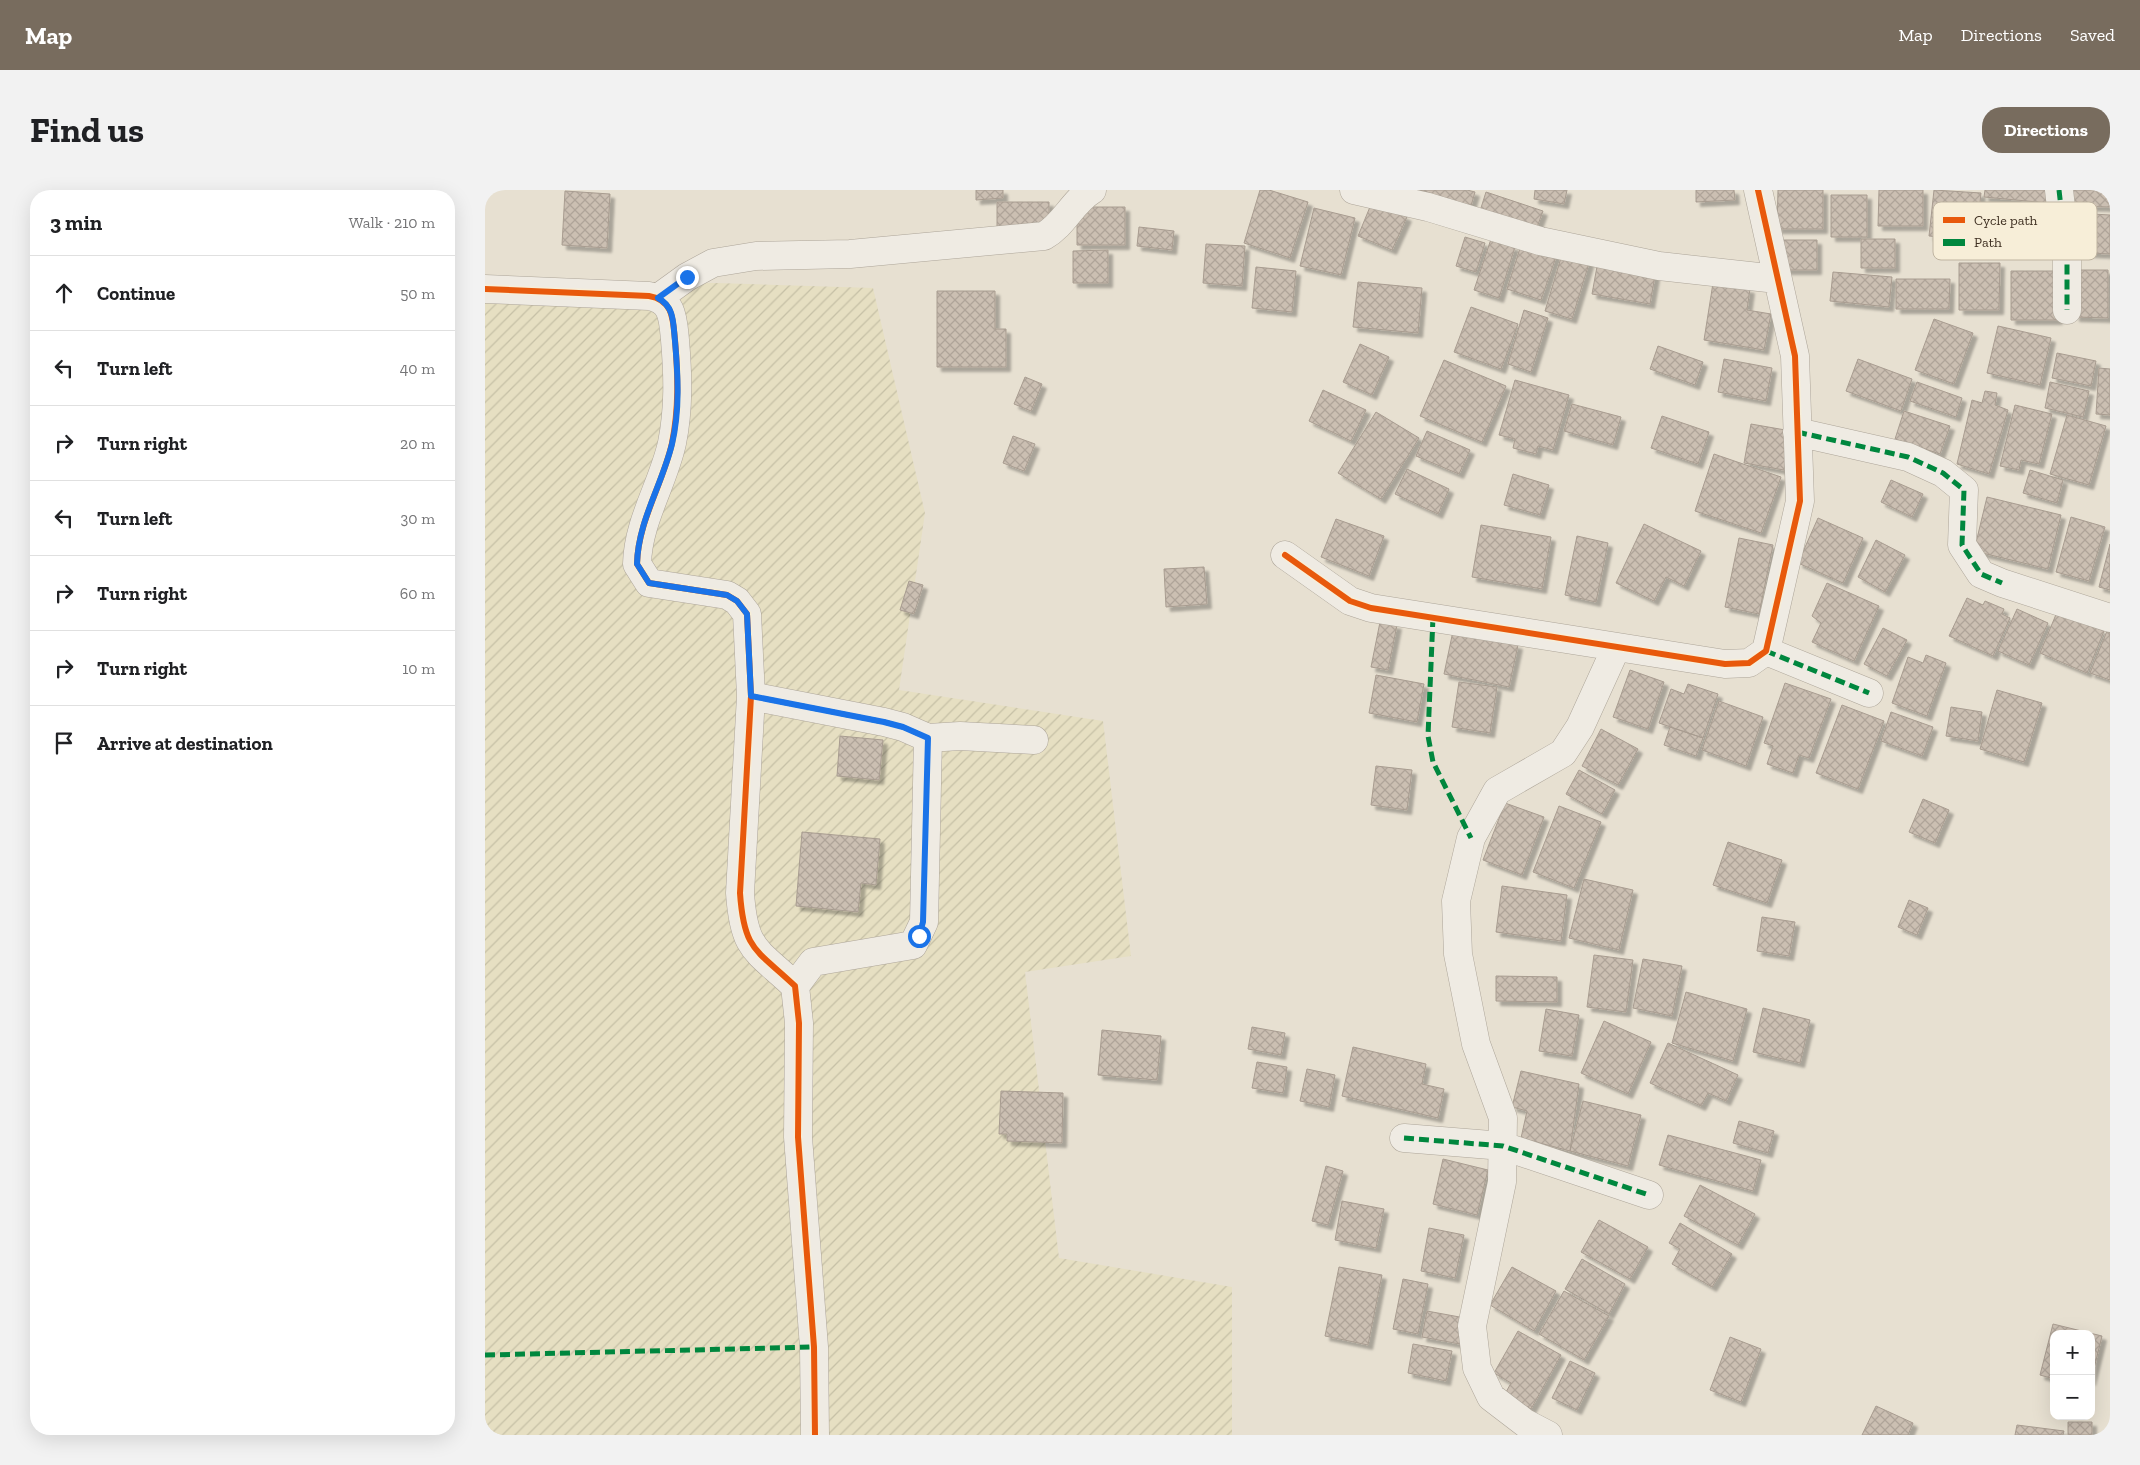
<!DOCTYPE html>
<html lang="en">
<head>
<meta charset="utf-8">
<style>
	body { margin:0; font-family:"Zilla Slab",serif; background:#f2f2f2; color:#202124 }
	.controls { position:absolute; right:15px; bottom:15px; display:grid; overflow:hidden; border-radius:10px; box-shadow:0 5px 20px #0002 }
	.controls button { width:45px; height:45px; display:grid; place-items:center; padding:0; border:0; border-bottom:1px solid #e0e0e0; background:#fff; color:#202124; font:25px sans-serif }
	.stop { position:absolute; width:15px; height:15px; margin:-11px; border:4px solid #1a73e8; border-radius:50%; background:#fff }
	.stop.end { background:#1a73e8; border-color:#fff; box-shadow:0 1px 5px #0008 }
	.list { margin:0; padding:0; list-style:none }
	h2 { display:flex; justify-content:space-between; align-items:center; height:65px; margin:0; padding:0 20px; font-size:21px }
	h2 small { font-size:16px; font-weight:400; color:#757577 }
	.list li { display:grid; grid-template-columns:32px 1fr auto; gap:15px; align-items:center; box-sizing:border-box; height:75px; padding:0 20px; border-top:1px solid #e0e0e0 }
	.list b { display:block; font-size:19px; white-space:nowrap }
	.list em { font-size:16px; font-style:normal; color:#757577 }
	.icon { flex:none; width:28px; height:28px; fill:none; stroke:currentColor; stroke-width:2; stroke-linecap:round; stroke-linejoin:round }
	.map { position:relative; flex:none; width:1625px; height:1245px; overflow:hidden; border-radius:20px }
	header { display:flex; align-items:center; gap:30px; box-sizing:border-box; height:70px; padding:0 25px; background:#786c5e; color:#fff }
	header strong { font-size:24px }
	nav { display:flex; gap:28px; margin-inline-start:auto; font-size:18px }
	.intro { display:flex; align-items:center; justify-content:space-between; box-sizing:border-box; height:120px; padding:0 30px }
	h1 { margin:0; font-size:35px }
	.button { padding:12px 22px; border-radius:20px; background:#786c5e; color:#fff; font-size:18px; font-weight:700 }
	main { display:flex; gap:30px; padding:0 30px }
	aside { flex:1; background:#fff; border-radius:20px; box-shadow:0 5px 20px #0002 }
	.map>svg:first-child { display:block }
	.farmland { fill:url(#farmland-furrows) }
	.building { fill:url(#building-cross-hatch); stroke:#a89c90; filter:url(#shadow) }
	.lines { fill:none; stroke-linecap:round; stroke-linejoin:round }
	.minor-casing { stroke:#ada599; stroke-width:29 }
	.minor { stroke:#efebe3; stroke-width:28 }
	.quiet { stroke:#00873e; stroke-width:5; stroke-dasharray:10 5; stroke-linecap:butt }
	.cycleway-casing { stroke:#f7eed8; stroke-width:9 }
	.cycleway { stroke:#e8590c; stroke-width:6 }
	.route { stroke:#1a73e8; stroke-width:6 }
	.key { fill:#f7eed8; stroke:#bfb4a1; stroke-width:1 }
	.key-label { font-size:14px; fill:#3d2e20 }
</style>
</head>
<body>
<header>
<strong>Map</strong>
<nav><a>Map</a><a>Directions</a><a>Saved</a></nav>
</header>
<div class="intro"><h1>Find us</h1><a class="button">Directions</a></div>
<main>
<aside>
<h2>3 min<small>Walk · 210 m</small></h2>
<ul class="list">
<li><svg class="icon" aria-label="ahead" viewBox="0 0 24 24"><path d="M12 20V5M6 11l6-6 6 6"/></svg><div><b>Continue</b></div><em>50 m</em></li>
<li><svg class="icon" aria-label="left" viewBox="0 0 24 24"><path d="M17 20v-9H6M10 6l-5 5 5 5"/></svg><div><b>Turn left</b></div><em>40 m</em></li>
<li><svg class="icon" aria-label="right" viewBox="0 0 24 24"><path d="M7 20v-9h11M14 6l5 5-5 5"/></svg><div><b>Turn right</b></div><em>20 m</em></li>
<li><svg class="icon" aria-label="left" viewBox="0 0 24 24"><path d="M17 20v-9H6M10 6l-5 5 5 5"/></svg><div><b>Turn left</b></div><em>30 m</em></li>
<li><svg class="icon" aria-label="right" viewBox="0 0 24 24"><path d="M7 20v-9h11M14 6l5 5-5 5"/></svg><div><b>Turn right</b></div><em>60 m</em></li>
<li><svg class="icon" aria-label="right" viewBox="0 0 24 24"><path d="M7 20v-9h11M14 6l5 5-5 5"/></svg><div><b>Turn right</b></div><em>10 m</em></li>
<li><svg class="icon" aria-label="arrive" viewBox="0 0 24 24"><path d="M6 21V4h12l-3 4 3 4H6"/></svg><div><b>Arrive at destination</b></div></li>
</ul>
</aside>
<div class="map">
<svg width="1625" height="1245" viewBox="0 0 1625 1245">
	<defs>
		<pattern id="farmland-furrows" width="10" height="10" patternUnits="userSpaceOnUse" patternTransform="scale(1.25)"><rect width="10" height="10" fill="#e6dfc2"/><path d="M-1 1l2-2M0 10L10 0M9 11l2-2" fill="none" stroke="#c6c0a6"/></pattern>
		<pattern id="building-cross-hatch" width="8" height="8" patternUnits="userSpaceOnUse" patternTransform="scale(1.25)"><rect width="8" height="8" fill="#cbbfb2"/><path d="M0 0l8 8M0 8l8-8" fill="none" stroke="#afa499"/></pattern>
		<filter id="shadow"><feDropShadow dx="4.5" dy="4.5" stdDeviation="1" flood-color="#0004"/></filter>
	</defs>
	<rect width="100%" height="100%" fill="#e7e0d1"/>
	<path class="farmland" d="M0,90L231,93L388,98L440,323L414,500L618,531L646,766L540,782L574,1068L747,1097V1245H0Z"/>
	<path class="building" d="M491,0H518V8L491,10Z
		M775,0H784L823,12L805,68L759,53Z
		M934,0H982L990,2L986,16Z
		M1050,0H1082L1079,14L1049,9Z
		M1211,0H1249L1250,10L1211,12Z
		M1293,0H1338V39H1292Z
		M1394,0H1438V36H1393Z
		M1449,0L1496,3L1491,51L1444,46Z
		M1500,0H1564L1563,13L1499,7Z
		M1584,0H1625V17L1584,16Z
		M80,1L125,4L122,58L77,55Z
		M1001,2L1058,21L1051,40L995,21Z
		M1346,5H1382V47H1346Z
		M512,12H564V38H512Z
		M887,12L922,27L907,60L873,46Z
		M592,17H640V55H592Z
		M829,18L870,28L856,85L815,76Z
		M1590,23L1625,25V64L1588,62Z
		M654,37L689,41L687,60L652,56Z
		M980,47L1000,53L991,82L971,76Z
		M1006,49L1030,57L1014,108L989,100Z
		M1376,49H1410V78H1376Z
		M1298,50H1332V80H1298Z
		M1037,52L1072,64L1056,110L1022,99Z
		M721,54L760,56L757,96L718,93Z
		M623,60V93H588V61Z
		M1078,61L1105,70L1087,129L1060,121Z
		M1113,71L1171,80L1165,114L1107,104Z
		M1474,73H1515L1514,120H1474Z
		M771,77L811,81L807,122L767,118Z
		M1590,80H1623V128L1590,127Z
		M1526,81H1573V130H1526Z
		M1348,82L1407,87L1404,117L1345,111Z
		M1411,89H1465L1464,119H1411Z
		M873,92L937,98L933,143L868,137Z
		M1228,93L1265,99L1262,120L1286,124L1279,160L1219,150Z
		M452,101H510V139H521V177H452Z
		M986,117L1033,134L1016,179L969,162Z
		M1039,120L1063,128L1046,182L1023,174Z
		M1449,129L1488,143L1469,194L1430,180Z
		M1513,136L1566,148L1555,195L1502,183Z
		M875,154L904,167L887,205L858,192Z
		M1173,156L1218,172L1210,195L1165,179Z
		M1572,163L1611,171L1606,196L1567,188Z
		M1239,169L1287,178L1281,211L1233,202Z
		M1373,169L1427,189L1416,221L1361,201Z
		M959,170L1021,196L997,252L935,226Z
		M1614,178L1625,179V225L1611,224Z
		M540,187L557,194L546,221L529,214Z
		M1030,190L1084,205L1068,260L1053,256L1051,264L1028,258L1030,249L1014,245Z
		M1432,192L1477,208L1471,227L1425,211Z
		M1565,192L1604,201L1598,227L1560,218Z
		M838,200L881,220L866,251L824,231Z
		M1500,201L1512,203L1510,215L1523,220L1504,284L1472,274L1487,210L1497,213Z
		M1087,214L1136,227L1128,255L1079,241Z
		M1530,215L1567,224L1554,274L1536,270L1534,280L1515,276Z
		M1419,221L1465,236L1455,264L1410,249Z
		M891,222L934,248L896,309L853,283Z
		M1582,225L1621,236L1604,295L1565,284Z
		M1177,226L1224,242L1213,274L1166,258Z
		M1266,234L1306,241L1299,280L1259,273Z
		M942,241L985,260L974,284L931,266Z
		M528,246L550,254L539,281L518,273Z
		M1229,264L1296,287L1276,343L1210,321Z
		M922,279L964,299L953,324L910,304Z
		M1545,280L1578,290L1572,313L1538,303Z
		M1028,284L1064,295L1055,325L1019,315Z
		M1406,290L1438,304L1427,327L1396,312Z
		M1502,307L1576,325L1563,379L1489,361Z
		M1586,327L1620,337L1604,391L1571,382Z
		M1333,328L1378,348L1358,393L1313,373Z
		M851,329L899,346L884,386L836,367Z
		M1159,334L1216,361L1199,396L1181,387L1169,411L1131,393Z
		M996,335L1066,347L1057,399L987,387Z
		M1092,346L1123,353L1111,412L1080,405Z
		M1254,348L1288,355L1274,424L1240,417Z
		M1391,350L1420,365L1400,402L1373,387Z
		M1625,354V400L1614,397Z
		M719,377L722,414L681,417L679,379Z
		M424,391L438,395L429,424L415,420Z
		M1342,393L1394,416L1369,471L1327,452L1336,433L1327,426Z
		M1482,408L1498,415L1500,411L1519,419L1517,424L1525,428L1508,466L1464,446Z
		M1532,419L1563,433L1544,475L1513,461Z
		M1572,422L1619,441L1602,483L1555,463Z
		M895,432L912,435L903,480L886,477Z
		M1398,438L1422,450L1402,486L1379,474Z
		M968,441L1033,455L1024,497L959,484Z
		M1622,441L1625,443V490L1605,483Z
		M1441,465L1461,473L1442,526L1407,513L1423,467L1438,473Z
		M1145,480L1179,492L1163,539L1128,527Z
		M891,485L939,494L932,532L884,523Z
		M974,492L1012,497L1005,543L967,537Z
		M1300,493L1346,509L1324,568L1314,565L1308,583L1282,574L1288,556L1279,553Z
		M1203,494L1233,504L1218,548L1174,533L1186,499L1199,504Z
		M1512,500L1557,513L1539,572L1495,559Z
		M1234,511L1278,527L1261,576L1217,560Z
		M1357,515L1399,531L1373,599L1331,583Z
		M1466,517L1497,522L1493,551L1461,546Z
		M1406,522L1448,537L1437,566L1396,551Z
		M1185,537L1218,548L1211,566L1179,555Z
		M1116,539L1153,559L1133,595L1097,576Z
		M355,546L398,550L394,590L352,586Z
		M891,576L927,580L922,620L886,615Z
		M1094,580L1130,600L1117,624L1081,604Z
		M1438,609L1464,620L1450,653L1424,642Z
		M1020,613L1059,627L1037,685L998,670Z
		M1074,616L1116,632L1089,698L1048,682Z
		M317,642L395,649L391,695L376,693L373,722L311,716Z
		M1243,652L1297,670L1282,713L1228,695Z
		M1099,689L1148,700L1134,760L1084,748Z
		M1017,696L1082,705L1076,751L1011,742Z
		M1424,710L1443,718L1432,745L1413,737Z
		M1277,727L1310,732L1304,766L1272,761Z
		M1109,765L1148,770L1141,822L1102,817Z
		M1158,769L1197,776L1187,826L1148,818Z
		M1011,786L1072,787V812L1011,811Z
		M1201,802L1262,819L1248,871L1187,853Z
		M1278,818L1325,830L1315,873L1268,862Z
		M1061,819L1094,825L1087,866L1054,861Z
		M1119,831L1166,852L1143,904L1096,883Z
		M767,837L800,843L796,865L763,859Z
		M617,840L676,846L672,890L613,885Z
		M1183,853L1253,885L1241,911L1223,903L1216,916L1165,893Z
		M868,857L941,874L937,894L959,899L953,928L857,906Z
		M772,872L802,877L798,903L767,898Z
		M822,879L850,885L844,917L815,911Z
		M1036,881L1094,894L1085,961L1036,948L1042,921L1027,917Z
		M516,901L578,903L577,953L522,951V944H514Z
		M1098,911L1156,925L1143,976L1085,961Z
		M1254,931L1289,941L1283,963L1248,953Z
		M1183,945L1276,970L1268,1001L1174,975Z
		M958,969L1003,980L992,1025L948,1014Z
		M841,976L858,981L843,1035L827,1031Z
		M1215,995L1270,1024L1253,1055L1199,1026Z
		M857,1011L899,1019L891,1058L850,1050Z
		M1114,1030L1163,1057L1145,1089L1096,1062Z
		M1195,1033L1247,1064L1227,1097L1187,1074L1195,1059L1184,1053Z
		M944,1038L979,1045L970,1088L936,1081Z
		M1097,1069L1140,1094L1124,1124L1080,1099Z
		M854,1077L897,1085L883,1155L840,1146Z
		M1027,1077L1071,1101L1049,1141L1005,1115Z
		M918,1089L943,1094L933,1144L908,1139Z
		M1079,1101L1124,1126L1099,1170L1054,1144Z
		M942,1121L980,1128L975,1154L937,1147Z
		M1568,1134L1617,1146L1606,1191V1144H1569V1189L1555,1185Z
		M1033,1141L1076,1165L1046,1219L1020,1204L1026,1193L1009,1183Z
		M1245,1147L1276,1159L1256,1212L1225,1200Z
		M928,1154L967,1161L961,1191L923,1183Z
		M1085,1171L1110,1183L1092,1220L1067,1208Z
		M1391,1216L1428,1233L1423,1245H1377Z
		M1583,1232H1607V1245H1583Z
		M1532,1235L1579,1241L1578,1245H1530Z"/>
	<g class="lines">
		<defs>
			<path id="minor" d="M869,0L943,17L1055,51L1174,76L1292,89
				M1574,0L1582,69V120
				M0,99L164,106C188,110 188,129 190,150C193,185 194,218 187,253C178,294 153,331 152,374L164,393L242,405L252,411L262,424L266,506L255,703C259,761 271,759 310,796L314,833L313,947L329,1157L330,1245
				M173,108L202,87L228,73L271,66L365,64L559,46C579,35 587,12 607,0
				M1312,242L1423,267L1458,283L1479,300L1477,355L1496,384L1517,393L1625,428
				M800,365L865,411L886,418L1240,474L1264,473L1281,461L1315,311L1310,166L1273,0
				M1281,461L1384,503
				M266,506L399,532L418,537L443,548L475,546L549,550
				M310,796L328,772L428,755L439,732L443,548
				M919,948L1018,956L1164,1005
				M1063,1245L1040,1233L1006,1207L992,1178L987,1136L1017,992L1018,928L991,854L973,764L971,711L986,648L1012,601L1078,563L1095,537L1131,458"/>
		</defs>
		<use href="#minor" class="minor-casing"/>
		<use href="#minor" class="minor"/>
		<path class="quiet" d="M1574,0L1582,69V120
			M1312,242L1423,267L1458,283L1479,300L1477,355L1496,384L1517,393
			M948,427L943,546L948,572L986,648
			M1281,461L1384,503
			M266,506L399,532L418,537L443,548
			M919,948L1018,956L1164,1005
			M0,1165L329,1157"/>
		<defs>
			<path id="cycleway" d="M0,99L164,106C188,110 188,129 190,150C193,185 194,218 187,253C178,294 153,331 152,374L164,393L242,405L252,411L262,424L266,506L255,703C259,761 271,759 310,796L314,833L313,947L329,1157L330,1245
				M800,365L865,411L886,418L1240,474L1264,473L1281,461L1315,311L1310,166L1273,0"/>
		</defs>
		<use href="#cycleway" class="cycleway-casing"/>
		<use href="#cycleway" class="cycleway"/>
	</g>
	<g class="lines">
		<path class="route" d="M202,87L173,108C190,117 188,134 190,151C193,185 195,220 187,254C177,295 153,331 152,374L164,393L242,405L252,411L262,424L266,506L399,532L418,537L443,548L438,732L434,746"/>
	</g>
	<rect x="1448" y="12" width="164" height="58" rx="8" class="key"/>
	<rect x="1458" y="27" width="22" height="6" fill="#e8590c"/>
	<rect x="1458" y="49" width="22" height="7" fill="#00873e"/>
	<g class="key-label">
		<text x="1489" y="35">Cycle path</text>
		<text x="1489" y="57">Path</text>
	</g>
</svg>
<div class="controls">
<button>+</button>
<button>−</button>
</div>
<div class="stop" style="left:434px;top:746px"></div>
<div class="stop end" style="left:202px;top:87px"></div>
</div>
</main>
</body>
</html>
